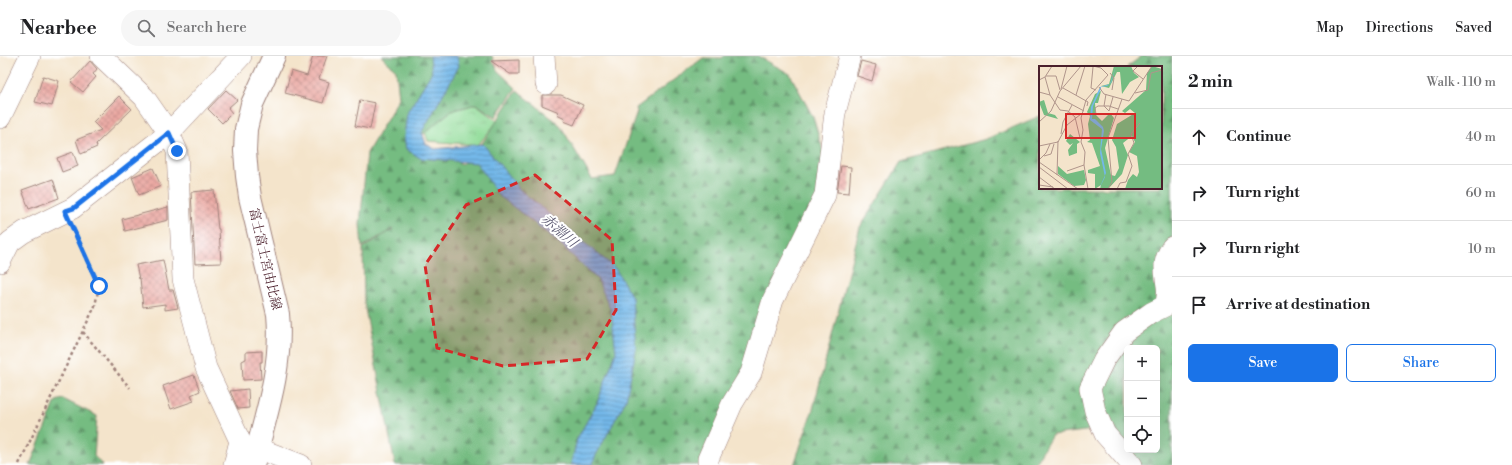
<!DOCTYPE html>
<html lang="en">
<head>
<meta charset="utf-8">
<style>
	body { margin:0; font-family:"Libre Bodoni","Noto Serif JP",serif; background:#f6f6f6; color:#202124 }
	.controls { position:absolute; right:12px; bottom:12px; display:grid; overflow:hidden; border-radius:6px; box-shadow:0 4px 16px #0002 }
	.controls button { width:36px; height:36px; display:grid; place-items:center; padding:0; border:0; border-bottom:1px solid #e0e0e0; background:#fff; color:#202124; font:20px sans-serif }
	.stop { position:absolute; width:12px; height:12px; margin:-9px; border:3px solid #1a73e8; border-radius:50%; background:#fff }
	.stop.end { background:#1a73e8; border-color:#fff; box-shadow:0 1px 4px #0008 }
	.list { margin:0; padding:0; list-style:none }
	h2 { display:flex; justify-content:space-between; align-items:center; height:52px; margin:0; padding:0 16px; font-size:17px }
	h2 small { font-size:13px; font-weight:400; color:#757577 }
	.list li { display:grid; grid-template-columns:26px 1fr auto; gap:12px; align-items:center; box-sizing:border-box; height:56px; padding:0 16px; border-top:1px solid #e0e0e0 }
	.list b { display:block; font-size:15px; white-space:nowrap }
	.list em { font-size:13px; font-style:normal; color:#757577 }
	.actions { display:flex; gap:8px; padding:12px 16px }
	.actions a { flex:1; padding:9px 0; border:1px solid #1a73e8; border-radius:6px; text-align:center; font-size:14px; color:#1a73e8 }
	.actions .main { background:#1a73e8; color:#fff }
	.icon { flex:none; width:22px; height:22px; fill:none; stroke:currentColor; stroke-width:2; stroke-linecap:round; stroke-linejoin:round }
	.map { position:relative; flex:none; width:1172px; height:409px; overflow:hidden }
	header { display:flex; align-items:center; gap:24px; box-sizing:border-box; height:56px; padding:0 20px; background:#fff; border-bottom:1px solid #e0e0e0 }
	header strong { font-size:19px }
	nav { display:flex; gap:22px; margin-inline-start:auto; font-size:14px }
	.search { width:280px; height:36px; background:#f6f6f6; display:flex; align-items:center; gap:10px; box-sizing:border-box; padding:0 14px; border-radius:22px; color:#757577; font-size:15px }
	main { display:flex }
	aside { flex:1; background:#fff }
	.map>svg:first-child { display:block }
	.grass { fill:url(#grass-tufts); stroke:#6e7e62 }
	.forest { fill:url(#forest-firs); stroke:#5f6e56 }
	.water { fill:url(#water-rules); stroke:#5e6c8a }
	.building { fill:url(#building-cross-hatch) }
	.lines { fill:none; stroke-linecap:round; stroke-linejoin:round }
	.minor-casing { stroke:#9f827b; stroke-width:22 }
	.major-casing { stroke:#9f827b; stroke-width:24 }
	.path { stroke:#9f827b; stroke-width:2.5; stroke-dasharray:3 3; stroke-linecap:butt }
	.minor { stroke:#fff; stroke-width:21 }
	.major { stroke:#fff; stroke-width:22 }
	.route { stroke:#1a73e8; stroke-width:5 }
	.marked { fill:#d62828; fill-opacity:0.2; stroke:#d62828; stroke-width:3; stroke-dasharray:8 5; stroke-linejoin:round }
	.labels { text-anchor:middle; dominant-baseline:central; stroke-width:4; stroke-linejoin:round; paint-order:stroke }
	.street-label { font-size:13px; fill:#4a1f2b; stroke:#fff }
	.water-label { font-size:14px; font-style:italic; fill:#58556e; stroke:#fff }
	.inset-road { fill:none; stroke:#b0958b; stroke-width:1 }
	.view { fill:#d62828; fill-opacity:0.15; stroke:#d62828; stroke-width:2 }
	.inset-edge { fill:none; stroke:#4a1f2b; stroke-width:2 }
</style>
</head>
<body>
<header>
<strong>Nearbee</strong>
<div class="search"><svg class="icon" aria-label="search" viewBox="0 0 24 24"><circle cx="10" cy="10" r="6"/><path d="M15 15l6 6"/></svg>Search here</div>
<nav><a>Map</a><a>Directions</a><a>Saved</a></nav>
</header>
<main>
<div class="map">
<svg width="1172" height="409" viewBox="0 0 1172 409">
	<defs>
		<pattern id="grass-tufts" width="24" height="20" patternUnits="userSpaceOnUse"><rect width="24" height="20" fill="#91dc99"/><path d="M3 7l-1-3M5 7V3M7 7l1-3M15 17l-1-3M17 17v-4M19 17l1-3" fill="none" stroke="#7fbc84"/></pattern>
		<pattern id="forest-firs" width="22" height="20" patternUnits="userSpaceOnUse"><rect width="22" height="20" fill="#74bc81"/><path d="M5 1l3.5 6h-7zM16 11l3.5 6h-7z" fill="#61986a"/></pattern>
		<pattern id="water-rules" width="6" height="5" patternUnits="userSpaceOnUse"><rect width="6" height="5" fill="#73b8e9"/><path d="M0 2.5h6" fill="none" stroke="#6095bd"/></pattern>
		<pattern id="building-cross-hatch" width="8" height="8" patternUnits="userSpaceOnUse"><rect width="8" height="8" fill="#eba9a3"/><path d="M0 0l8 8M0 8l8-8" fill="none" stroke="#c08985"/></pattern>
	</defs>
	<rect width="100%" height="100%" fill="#fff"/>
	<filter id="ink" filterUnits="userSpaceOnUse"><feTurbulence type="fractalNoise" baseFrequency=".025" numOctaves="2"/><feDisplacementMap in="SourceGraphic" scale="8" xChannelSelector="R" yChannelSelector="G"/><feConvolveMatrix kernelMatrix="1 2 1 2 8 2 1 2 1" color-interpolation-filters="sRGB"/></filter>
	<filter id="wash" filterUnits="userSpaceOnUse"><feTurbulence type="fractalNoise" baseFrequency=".012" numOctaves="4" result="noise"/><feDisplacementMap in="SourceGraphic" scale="16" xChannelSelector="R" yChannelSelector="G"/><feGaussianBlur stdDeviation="0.9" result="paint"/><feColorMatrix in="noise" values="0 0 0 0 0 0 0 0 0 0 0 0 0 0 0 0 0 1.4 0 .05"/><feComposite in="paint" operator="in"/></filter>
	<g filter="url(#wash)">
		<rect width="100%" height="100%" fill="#f4e4cb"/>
		<path class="grass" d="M476,48L498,65L478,89L428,85L425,76L451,55Z"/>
		<path class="forest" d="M381,0H492L497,14L516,32L496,61L476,48L451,55L415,85L462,108L474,100L517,34L560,69L592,123L615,120L637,56L636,52L703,2H722L724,0H758L790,18L813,61L825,101L820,150L707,409H395L364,247L363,192L393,173L362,191L360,168L367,97L399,42L396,14Z
			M1142,0H1172V409H1139L1127,394H1157V292H1127V393L1110,372L1052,379L1034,409H794L813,353L860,171L901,106L986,83L1040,60V132H1161V11H1127Z
			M63,343L97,360L94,400L103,409H30L56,345Z"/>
		<path class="water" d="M430,0H457L459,10L422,76L426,88L435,93L483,88L520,134L615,212L632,241L636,294L626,344L595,401L593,409H571L577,383L597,347L616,296L611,255L598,224L555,183L498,139L477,107L420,102L406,93L404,81L407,57L432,16Z"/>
		<g id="blocks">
			<path class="building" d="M313,0H327L319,23L329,26L323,47L285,37L291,15L307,20Z
				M519,4V18H510L491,5Z
				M90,5L97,13L93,18L96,21L83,36L71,26Z
				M861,5L876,9L872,25L857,20Z
				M43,20L59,25L52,50L35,46Z
				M226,34L237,44L228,52L232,57L222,67L208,53Z
				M542,39H561L583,49L574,69L564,65L565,62L557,58L559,56L542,49Z
				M119,40L132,53L96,88L97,91L81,98L76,84L101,74L93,66Z
				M360,44L375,47L370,73L355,70Z
				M73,96L78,110L62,116L57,102Z
				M841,110L851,111L849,137L837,136Z
				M153,112L161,130L139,139L132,121Z
				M53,123L59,142L29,153L22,134Z
				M214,134L218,173H219L221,207L195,208L191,136Z
				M168,151V164L125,175L122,163Z
				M163,204L169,234H173L178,252L165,254V248L143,251L140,222L139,223L136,209Z
				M262,295V306H260L261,323L243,324L242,305L246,303V296Z
				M194,319L200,335L191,339L194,345L171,353L163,330Z
				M248,333L249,352L238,353L230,335Z"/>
		</g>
	</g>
	<g filter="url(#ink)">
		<use href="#blocks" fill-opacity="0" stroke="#9f827b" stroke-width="1"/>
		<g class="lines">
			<defs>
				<path id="minor" d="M101,0L144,41L169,77L177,95L183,223L206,312L240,385L234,409
					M544,0L546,28
					M0,62L30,0
					M0,206L10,186L24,176L73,152L169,77L241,0
					M257,392L301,409
					M708,409V403L732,348L751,317L773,244L825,139L835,57L850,0
					M1132,409L1105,378L1095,355L1090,332L1104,304L1124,276L1151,257L1165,250C1171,231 1164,225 1165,209C1165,202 1169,196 1172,191"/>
				<path id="major" d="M253,409C266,359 283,310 278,258L250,141L247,120L245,95L246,73L252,48L274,0"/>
			</defs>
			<use href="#minor" class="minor-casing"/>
			<use href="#major" class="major-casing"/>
			<path class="path" d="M83,276L130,332
				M19,408L95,250L99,230L72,170"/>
			<use href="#minor" class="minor"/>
			<use href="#major" class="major"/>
		</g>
	</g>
	<g class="lines" filter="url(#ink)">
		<path class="route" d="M99,230L65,155L74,152L169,77L177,95"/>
	</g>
	<path class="marked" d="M535,119L612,184L616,254L587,303L503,310L437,292L425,209L466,149Z"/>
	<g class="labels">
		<g class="street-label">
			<text transform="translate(265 203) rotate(77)">富士富士宮由比線</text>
		</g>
		<g class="water-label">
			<text transform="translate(559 175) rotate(41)">赤淵川</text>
		</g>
	</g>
	<g transform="translate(1039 10)">
		<rect width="123" height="123" fill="#f4e4cb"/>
		<path d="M75,0H92L95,7L100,11L91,16L83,28L81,6H78L70,22L62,20L70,18ZM113,0L123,3V123H86L89,114L94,108L98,111L100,106L98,90L90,86L96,76L93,70L84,77L89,89L83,108L69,123H61L62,119L56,123V108L49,107V104L61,100L53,77L48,76L51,74L49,58L51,50L48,46L56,28L62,25L59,37H56L57,49L63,55L71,47L75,52L66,82L72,109L76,110L80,102L77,81L73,74L78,58L96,47L91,43L86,47L83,45L107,24L108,7ZM5,34L9,47L16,49L19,53L5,49L0,36ZM31,68L41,76L38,78V87L30,90L29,84L34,77L31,79L27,75ZM19,100L28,108L45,104L47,114L45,119L35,120L19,108Z" fill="#74bc81"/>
		<path d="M77,0L72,17L68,20L62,21V23L54,40L53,53H56L64,61L65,65L62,83L67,107L60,123L66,111L61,87L63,63L51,54L52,41L61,21L71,18Z" fill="#73b8e9"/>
		<path class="inset-road" d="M99,0L94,5L104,13M54,1L52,22L57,24M71,7L75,12L73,24M7,10H17L21,24M6,11L11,29M0,14L6,11L13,0M60,21L65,28L90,35L113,0M24,22L49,36L48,40M22,23L28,0M0,26L11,29L21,44L29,45L36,51L41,72M96,27L109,24L112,7L123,4M67,28L65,40L70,45L74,31M37,29L46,0M19,31L45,45M60,48H57L56,42L59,40H70L79,43M0,56L12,45L21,25L42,0M22,68L24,56L33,39M0,80L19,76L28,59L42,48M5,90L12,88L15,78M0,94L7,87L11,78M0,96L39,123M0,101L29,123M28,105L45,99M18,109L19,75M0,111L16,123M0,119L14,121M49,123L45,99L46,86L42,76L44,64L42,52L47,34L69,9L62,2L54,0M69,123L73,116L69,72L83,33M78,123L81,117L87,116L93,100L89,88L95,77L92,68L101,57"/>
		<path class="view" d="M27,48H96V72H27Z"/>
		<rect width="123" height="123" class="inset-edge"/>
	</g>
</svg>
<div class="controls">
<button>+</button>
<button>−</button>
<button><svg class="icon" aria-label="locate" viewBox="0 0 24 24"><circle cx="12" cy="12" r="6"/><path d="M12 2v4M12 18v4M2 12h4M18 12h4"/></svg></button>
</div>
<div class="stop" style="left:99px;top:230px"></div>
<div class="stop end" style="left:177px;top:95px"></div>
</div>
<aside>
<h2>2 min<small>Walk · 110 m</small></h2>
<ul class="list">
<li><svg class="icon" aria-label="ahead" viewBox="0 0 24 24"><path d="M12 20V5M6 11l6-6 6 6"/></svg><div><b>Continue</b></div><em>40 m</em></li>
<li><svg class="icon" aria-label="right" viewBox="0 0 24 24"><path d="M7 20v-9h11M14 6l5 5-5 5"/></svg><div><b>Turn right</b></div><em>60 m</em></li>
<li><svg class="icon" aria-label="right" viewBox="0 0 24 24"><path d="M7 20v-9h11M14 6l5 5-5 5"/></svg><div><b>Turn right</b></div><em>10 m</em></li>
<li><svg class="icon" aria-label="arrive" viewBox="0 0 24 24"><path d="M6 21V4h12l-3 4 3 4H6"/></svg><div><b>Arrive at destination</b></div></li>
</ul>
<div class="actions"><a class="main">Save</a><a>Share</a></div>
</aside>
</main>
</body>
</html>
